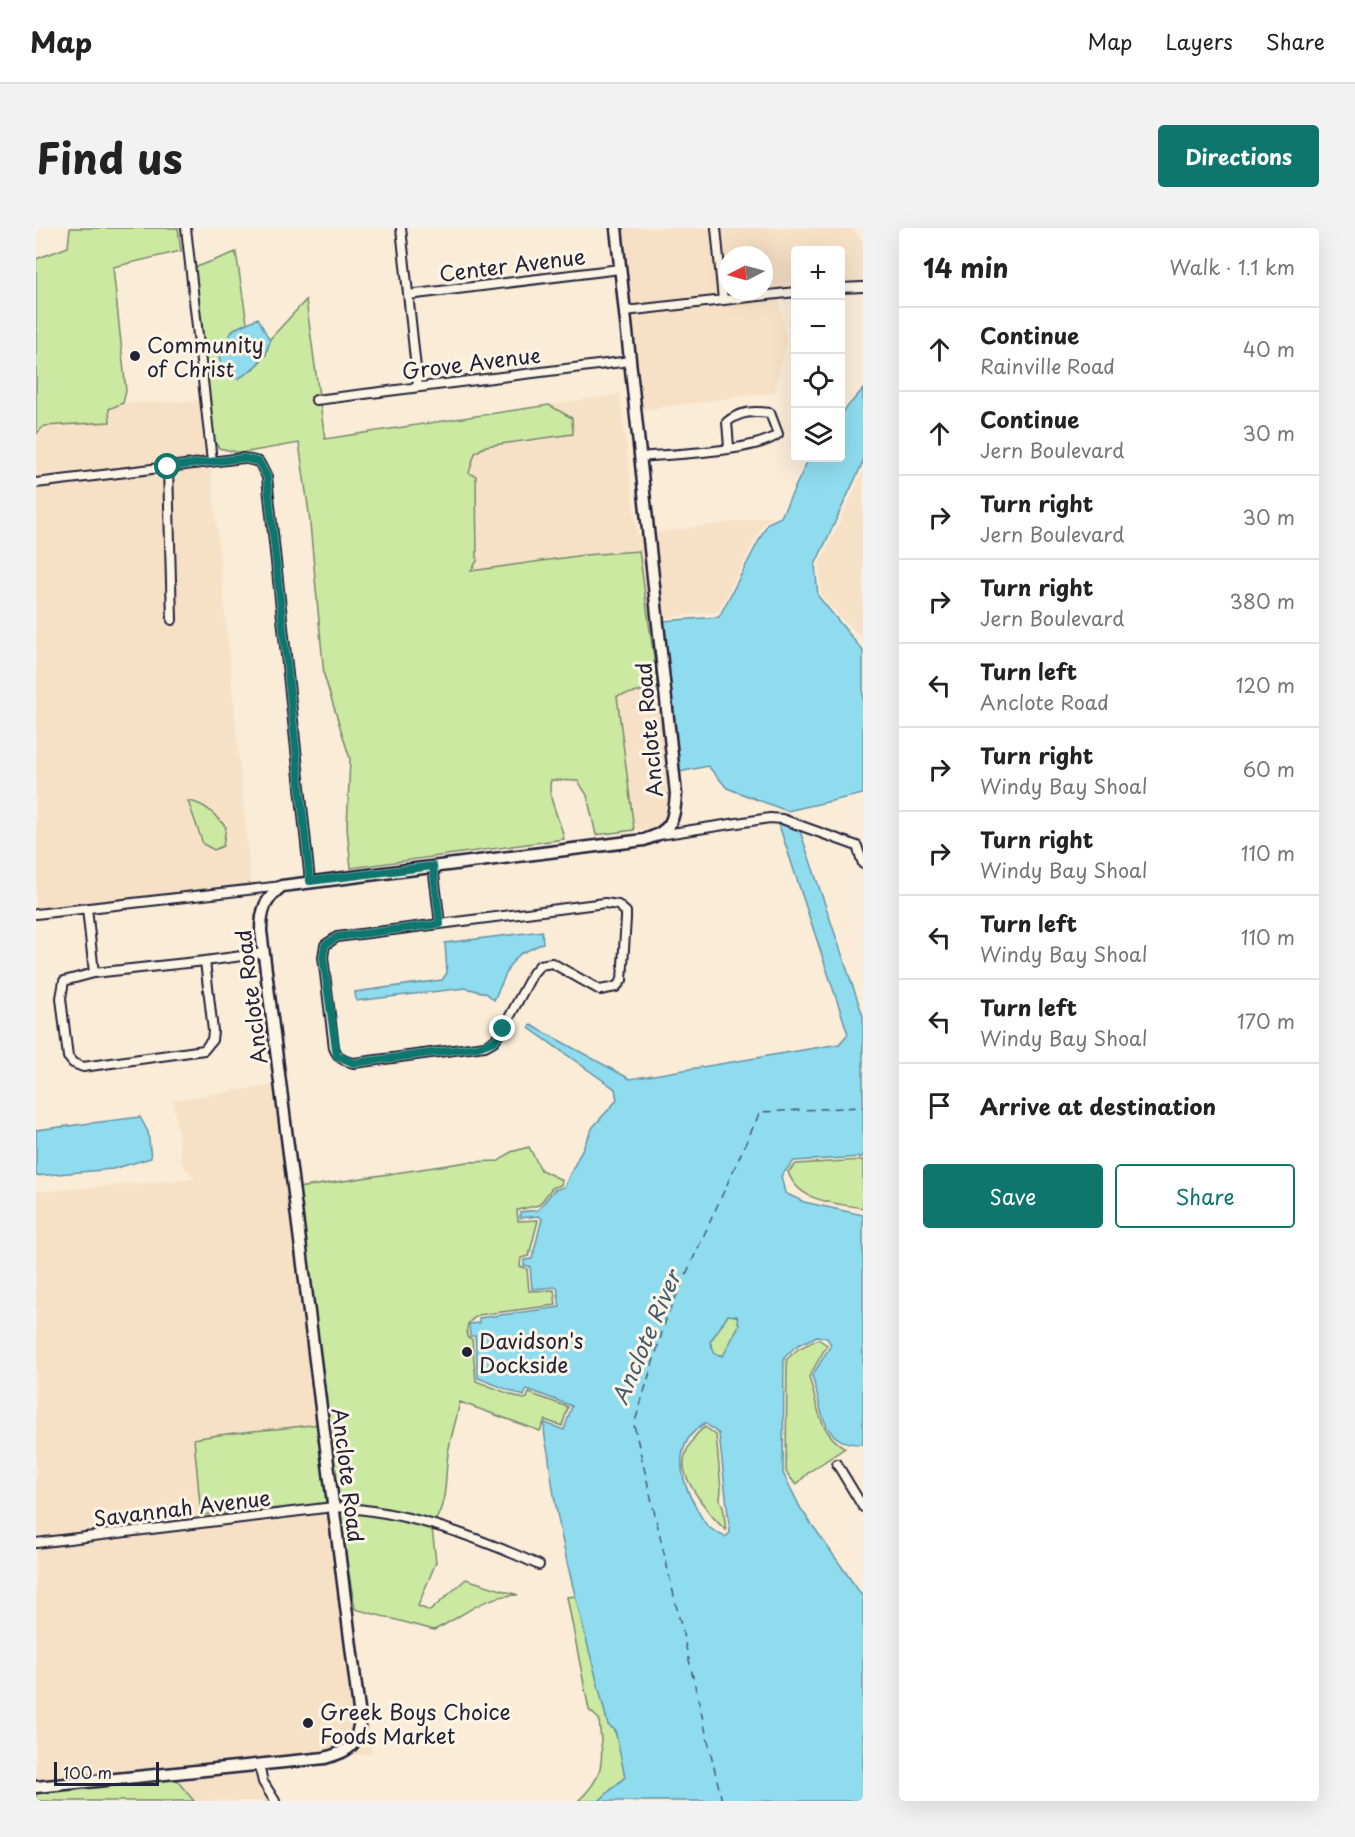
<!DOCTYPE html>
<html lang="en">
<head>
<meta charset="utf-8">
<style>
	body { margin:0; font-family:"Playpen Sans",sans-serif; background:#f2f2f2; color:#222 }
	.controls { position:absolute; right:18px; top:18px; display:grid; overflow:hidden; border-radius:6px; box-shadow:0 6px 24px #0002 }
	.controls button { width:54px; height:54px; display:grid; place-items:center; padding:0; border:0; border-bottom:2px solid #e0e0e0; background:#fff; color:#222; font:30px sans-serif }
	.compass { position:absolute; left:683px; top:18px; width:54px; height:54px; border-radius:50%; background:#fff; box-shadow:0 6px 24px #0002; rotate:264deg }
	.scale { position:absolute; left:18px; bottom:15px; width:105px; box-sizing:border-box; padding-left:6px; border:3px solid #22223b; border-top:0; font-size:16px; line-height:21px; white-space:nowrap; color:#22223b; -webkit-text-stroke:4px #fcf5e5; paint-order:stroke }
	.stop { position:absolute; width:18px; height:18px; margin:-14px; border:4px solid #0f766e; border-radius:50%; background:#fff }
	.stop.end { background:#0f766e; border-color:#fff; box-shadow:0 2px 6px #0008 }
	.list { margin:0; padding:0; list-style:none }
	h2 { display:flex; justify-content:space-between; align-items:center; height:78px; margin:0; padding:0 24px; font-size:26px }
	h2 small { font-size:20px; font-weight:400; color:#767676 }
	.list li { display:grid; grid-template-columns:39px 1fr auto; gap:18px; align-items:center; box-sizing:border-box; height:84px; padding:0 24px; border-top:2px solid #e0e0e0 }
	.list b { display:block; font-size:22px; white-space:nowrap }
	.list p { margin:0; font-size:20px; white-space:nowrap; color:#767676 }
	.list em { font-size:20px; font-style:normal; color:#767676 }
	.actions { display:flex; gap:12px; padding:18px 24px }
	.actions a { flex:1; padding:14px 0; border:2px solid #0f766e; border-radius:6px; text-align:center; font-size:21px; color:#0f766e }
	.actions .main { background:#0f766e; color:#fff }
	.icon { flex:none; width:33px; height:33px; fill:none; stroke:currentColor; stroke-width:2; stroke-linecap:round; stroke-linejoin:round }
	.map { position:relative; flex:none; width:827px; height:1573px; overflow:hidden; border-radius:6px }
	header { display:flex; align-items:center; gap:36px; box-sizing:border-box; height:84px; padding:0 30px; background:#fff; border-bottom:2px solid #e0e0e0 }
	header strong { font-size:28px }
	nav { display:flex; gap:33px; margin-inline-start:auto; font-size:21px }
	.intro { display:flex; align-items:center; justify-content:space-between; box-sizing:border-box; height:144px; padding:0 36px }
	h1 { margin:0; font-size:42px }
	.button { padding:15px 27px; border-radius:6px; background:#0f766e; color:#fff; font-size:21px; font-weight:700 }
	main { display:flex; gap:36px; padding:0 36px }
	aside { flex:1; background:#fff; border-radius:6px; box-shadow:0 6px 24px #0002 }
	.map>svg:first-child { display:block }
	.built { fill:#f7e1c6; fill-rule:evenodd }
	.green { fill:#cbe9a1; stroke:#76866e; stroke-width:1.5 }
	.water { fill:#8fdcee; stroke:#6392a6; stroke-width:1.5; fill-rule:evenodd }
	.lines { fill:none; stroke-linecap:round; stroke-linejoin:round }
	.ferry { stroke:#435a71; stroke-width:1.5; stroke-dasharray:8 6; stroke-linecap:butt }
	.street-casing { stroke:#22223b; stroke-width:12 }
	.secondary-casing { stroke:#22223b; stroke-width:15 }
	.street { stroke:#fcf5e5; stroke-width:8 }
	.secondary { stroke:#fcf5e5; stroke-width:10 }
	.route { stroke:#0f766e; stroke-width:8 }
	.poi-dot { fill:#22223b; stroke:#fcf5e5; stroke-width:2 }
	.labels { text-anchor:middle; dominant-baseline:central; stroke-width:6; stroke-linejoin:round; paint-order:stroke }
	.street-label { font-size:21px; fill:#22223b; stroke:#fcf5e5 }
	.poi-label { font-size:21px; fill:#22223b; stroke:#fcf5e5; text-anchor:start }
	.water-label { font-size:22px; font-style:italic; fill:#435a71; stroke:#fcf5e5 }
</style>
</head>
<body>
<header>
<strong>Map</strong>
<nav><a>Map</a><a>Layers</a><a>Share</a></nav>
</header>
<div class="intro"><h1>Find us</h1><a class="button">Directions</a></div>
<main>
<div class="map">
<svg width="827" height="1573" viewBox="0 0 827 1573">
	<rect width="100%" height="100%" fill="#faecd7"/>
	<filter id="ink" filterUnits="userSpaceOnUse"><feTurbulence type="fractalNoise" baseFrequency=".0167" numOctaves="2"/><feDisplacementMap in="SourceGraphic" scale="12" xChannelSelector="R" yChannelSelector="G"/><feConvolveMatrix kernelMatrix="1 2 1 2 8 2 1 2 1" color-interpolation-filters="sRGB"/></filter>
	<g filter="url(#ink)">
		<path class="built" d="M584,0H676L683,68L593,79Z
			M684,0H815L827,13V56H805L804,22H760L759,61L691,68ZM692,27H728V63H692Z
			M743,70L750,114L739,164L606,182L593,86Z
			M584,166L601,306H608L636,566L634,584L626,598L598,602L581,468L621,460L611,393L567,327H548L434,343L441,333L440,248L433,246L439,225L450,218L510,211L531,206L535,190L513,177Z
			M165,173L171,230L0,251V206L7,198L74,194L73,181L87,175Z
			M175,237L215,655L230,654L0,682V259L128,243L132,395H140L136,242Z
			M827,244V409L806,392L785,367L783,337Z
			M739,288L728,294L682,384L625,390L616,305Z
			M239,857L282,1196L226,1204L204,1202L165,1286L292,1276L0,1311V1117L4,1116H0V964L159,951L146,936L137,872Z
			M293,1283L320,1490L318,1507L313,1516L288,1526L0,1556V1318Z
			M304,1303L316,1354L336,1525L303,1529L326,1508Z
			M220,1541L224,1559L234,1573H159L138,1549Z"/>
		<path class="green" d="M34,0H142L145,23L77,39L90,163L87,175L73,181L74,194L8,198L0,206V31L32,19Z
			M200,24L211,95L198,101L217,141L230,127L233,112L270,72L283,168L275,169L276,176L284,175L289,211L513,177L536,190L537,206L450,218L439,225L433,245L440,248L441,333L435,343L548,327L603,323L622,460L581,468L598,602L560,607L551,567L542,553L515,552C510,570 525,592 528,611L315,640L311,600L314,531L288,447L273,285L263,215L205,225L183,220L177,212L158,40Z
			M152,573C169,575 179,587 190,599L187,618L178,622L167,616Z
			M493,919L505,942L526,952L525,957L516,960L503,977L481,982L482,993L502,992L493,1028L485,1030L484,1038L491,1041L493,1063L518,1062L520,1077L442,1087C432,1095 430,1094 431,1109L436,1111L440,1153L487,1171L491,1170L493,1165L532,1179L526,1198L509,1192L504,1203L424,1174C421,1189 416,1205 413,1220C408,1244 413,1271 399,1293L323,1276L301,1275L262,960L431,934L463,933L475,924Z
			M827,932V980C800,975 763,975 752,944L760,936Z
			M692,1087L701,1088L703,1097L688,1128L679,1126L674,1114Z
			M782,1111L791,1117L773,1149C782,1177 782,1204 809,1220L773,1244L760,1257L750,1244L751,1131L762,1121Z
			M282,1196L292,1276L165,1287L158,1211C200,1203 241,1202 282,1196Z
			M669,1199L680,1207L685,1261L684,1272L687,1278L690,1302C677,1292 649,1255 648,1239C646,1226 658,1206 669,1199Z
			M302,1283H321L396,1300L400,1334L382,1378L394,1383L430,1351L482,1367C446,1367 429,1388 398,1402L319,1381Z
			M541,1368L572,1496C587,1508 586,1532 589,1549L563,1573H542C572,1546 566,1528 563,1491L553,1482L532,1374L531,1369Z
			M138,1549L158,1573H0V1563Z"/>
		<path class="water" d="M222,90L234,113C229,132 218,141 202,151L187,145L182,123L198,101Z
			M827,161V234L779,337L782,368L827,423V566L751,583L691,560L672,538L643,544L626,393L683,389L732,295L745,289L773,230H804L805,186Z
			M742,594L763,600L827,788V929L758,933L745,948L749,965L768,974L827,987V1216C784,1218 787,1181 776,1148L795,1117L791,1110L781,1108L760,1118L748,1130L747,1245L765,1281L827,1369V1573H563L589,1549L579,1502L572,1497C551,1409 523,1321 513,1231C512,1219 506,1207 509,1195L528,1202L536,1178L491,1161L488,1168L442,1150L439,1108H434L433,1096L443,1095V1090L524,1079L521,1059L496,1061L494,1038H488V1032L496,1031L506,991L503,988L484,990V984L502,982L518,962L528,959L557,899L581,872L579,861L493,800L495,797L594,851L803,816L812,806ZM692,1087L701,1088L703,1097L687,1128L679,1126L674,1114ZM669,1195L683,1206L694,1305L689,1309C684,1306 677,1303 673,1299C667,1294 663,1285 660,1279C643,1251 636,1215 669,1195Z
			M506,703L507,715L484,726L474,737L458,772L450,765L429,760L320,773L319,764L406,752L411,745L409,715Z
			M104,889L112,904L115,930L77,941L0,948V902Z"/>
		<g class="lines">
			<path class="ferry" d="M686,1573L598,1197L631,1088L724,884L827,879"/>
			<defs>
				<path id="street" d="M150,0L176,233
					M365,0L382,159
					M680,0L687,72
					M804,60L827,59
					M372,67L584,41
					M589,83L760,64
					M280,172L594,133
					M604,229C635,226 721,224 742,206L734,185C718,183 704,183 691,194L693,219
					M132,239L136,392
					M0,255L207,230L223,234L231,249L274,653
					M623,607L734,590L746,591L821,618L827,636
					M397,638L404,696L301,709L289,717L287,729L298,820C302,830 307,833 318,835L449,818L458,813L467,801L497,745L504,737L516,735L564,762L580,759L586,752L590,690V684L582,677L569,675L404,696
					M51,680L58,745
					M0,686L246,658
					M169,733L58,745L28,753L25,770L32,829L37,835L47,839L168,822L176,812L177,803L169,733L228,725
					M801,1236L827,1279
					M0,1315L297,1279C368,1282 439,1308 503,1337
					M223,1537L227,1554L239,1573"/>
				<path id="secondary" d="M0,1559L289,1530C316,1522 321,1518 324,1490L225,703C225,682 229,671 246,658L608,612C636,603 638,593 640,566L580,0"/>
			</defs>
			<use href="#street" class="street-casing"/>
			<use href="#secondary" class="secondary-casing"/>
			<use href="#street" class="street"/>
			<use href="#secondary" class="secondary"/>
		</g>
	</g>
	<g class="lines" filter="url(#ink)">
		<path class="route" d="M132,239L207,230L223,234L231,249L274,653L397,638L404,696L301,709L289,717L287,729L301,828L318,835L442,819L458,813L467,801"/>
	</g>
	<g class="poi-dot">
		<circle cx="99" cy="128" r="6"/>
		<circle cx="431" cy="1124" r="6"/>
		<circle cx="272" cy="1495" r="6"/>
	</g>
	<g class="labels">
		<g class="street-label">
			<text transform="translate(476 36) rotate(-7)">Center Avenue</text>
			<text transform="translate(435 134) rotate(-7)">Grove Avenue</text>
			<text transform="translate(612 502) rotate(-95)">Anclote Road</text>
			<text transform="translate(214 769) rotate(-97)">Anclote Road</text>
			<text transform="translate(313 1247) rotate(83)">Anclote Road</text>
			<text transform="translate(146 1279) rotate(-7)">Savannah Avenue</text>
		</g>
		<g class="poi-label">
			<text x="111" y="116">Community<tspan x="111" dy="24">of Christ</tspan></text>
			<text x="443" y="1112">Davidson's<tspan x="443" dy="24">Dockside</tspan></text>
			<text x="284" y="1483">Greek Boys Choice<tspan x="284" dy="24">Foods Market</tspan></text>
		</g>
		<g class="water-label">
			<text transform="translate(609 1109) rotate(-67)">Anclote River</text>
		</g>
	</g>
</svg>
<div class="controls">
<button>+</button>
<button>−</button>
<button><svg class="icon" aria-label="locate" viewBox="0 0 24 24"><circle cx="12" cy="12" r="6"/><path d="M12 2v4M12 18v4M2 12h4M18 12h4"/></svg></button>
<button><svg class="icon" aria-label="layers" viewBox="0 0 24 24"><path d="M12 4l9 5-9 5-9-5zM3 14l9 5 9-5"/></svg></button>
</div>
<svg class="compass" viewBox="-18 -18 36 36"><path d="M0-13l5 13h-10z" fill="#e53935"/><path d="M0 13l5-13h-10z" fill="#767676"/></svg>
<div class="scale">100 m</div>
<div class="stop" style="left:132px;top:239px"></div>
<div class="stop end" style="left:467px;top:801px"></div>
</div>
<aside>
<h2>14 min<small>Walk · 1.1 km</small></h2>
<ul class="list">
<li><svg class="icon" aria-label="ahead" viewBox="0 0 24 24"><path d="M12 20V5M6 11l6-6 6 6"/></svg><div><b>Continue</b><p>Rainville Road</p></div><em>40 m</em></li>
<li><svg class="icon" aria-label="ahead" viewBox="0 0 24 24"><path d="M12 20V5M6 11l6-6 6 6"/></svg><div><b>Continue</b><p>Jern Boulevard</p></div><em>30 m</em></li>
<li><svg class="icon" aria-label="right" viewBox="0 0 24 24"><path d="M7 20v-9h11M14 6l5 5-5 5"/></svg><div><b>Turn right</b><p>Jern Boulevard</p></div><em>30 m</em></li>
<li><svg class="icon" aria-label="right" viewBox="0 0 24 24"><path d="M7 20v-9h11M14 6l5 5-5 5"/></svg><div><b>Turn right</b><p>Jern Boulevard</p></div><em>380 m</em></li>
<li><svg class="icon" aria-label="left" viewBox="0 0 24 24"><path d="M17 20v-9H6M10 6l-5 5 5 5"/></svg><div><b>Turn left</b><p>Anclote Road</p></div><em>120 m</em></li>
<li><svg class="icon" aria-label="right" viewBox="0 0 24 24"><path d="M7 20v-9h11M14 6l5 5-5 5"/></svg><div><b>Turn right</b><p>Windy Bay Shoal</p></div><em>60 m</em></li>
<li><svg class="icon" aria-label="right" viewBox="0 0 24 24"><path d="M7 20v-9h11M14 6l5 5-5 5"/></svg><div><b>Turn right</b><p>Windy Bay Shoal</p></div><em>110 m</em></li>
<li><svg class="icon" aria-label="left" viewBox="0 0 24 24"><path d="M17 20v-9H6M10 6l-5 5 5 5"/></svg><div><b>Turn left</b><p>Windy Bay Shoal</p></div><em>110 m</em></li>
<li><svg class="icon" aria-label="left" viewBox="0 0 24 24"><path d="M17 20v-9H6M10 6l-5 5 5 5"/></svg><div><b>Turn left</b><p>Windy Bay Shoal</p></div><em>170 m</em></li>
<li><svg class="icon" aria-label="arrive" viewBox="0 0 24 24"><path d="M6 21V4h12l-3 4 3 4H6"/></svg><div><b>Arrive at destination</b></div></li>
</ul>
<div class="actions"><a class="main">Save</a><a>Share</a></div>
</aside>
</main>
</body>
</html>
